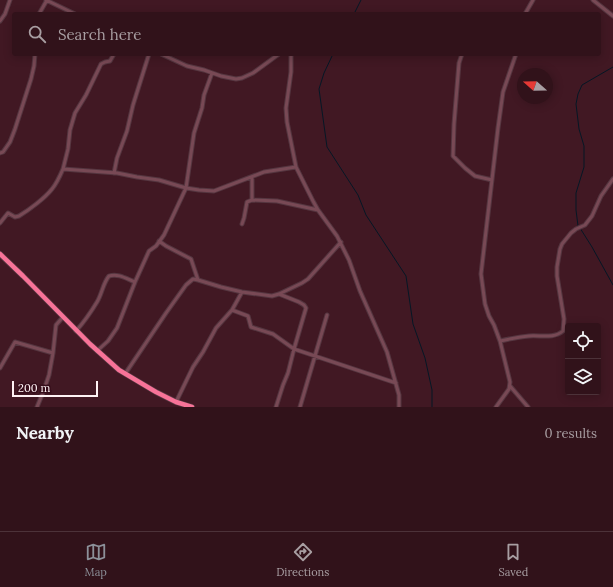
<!DOCTYPE html>
<html lang="en">
<head>
<meta charset="utf-8">
<style>
	body { margin:0; font-family:Lora,serif; background:#391b23; color:#f1f3f6 }
	.controls { position:absolute; right:12px; bottom:12px; display:grid; overflow:hidden; border-radius:4px; box-shadow:0 2px 10px #0003 }
	.controls button { width:36px; height:36px; display:grid; place-items:center; padding:0; border:0; border-bottom:1px solid #4c3239; background:#31121a; color:#f1f3f6; font:20px sans-serif }
	.compass { position:absolute; left:517px; top:68px; width:36px; height:36px; border-radius:50%; background:#31121a; box-shadow:0 2px 10px #0003; rotate:290deg }
	.scale { position:absolute; left:12px; bottom:10px; width:86px; box-sizing:border-box; padding-left:4px; border:2px solid #fef2f4; border-top:0; font-size:11px; line-height:14px; white-space:nowrap; color:#fef2f4; -webkit-text-stroke:3px #360d1a; paint-order:stroke }
	.list { margin:0; padding:0; list-style:none }
	h2 { display:flex; justify-content:space-between; align-items:center; height:52px; margin:0; padding:0 16px; font-size:17px }
	h2 small { font-size:13px; font-weight:400; color:#a89ea2 }
	.icon { flex:none; width:22px; height:22px; fill:none; stroke:currentColor; stroke-width:2; stroke-linecap:round; stroke-linejoin:round }
	.map { position:relative; flex:none; width:613px; height:407px; overflow:hidden }
	.search { position:absolute; background:#31121a; box-shadow:0 2px 10px #0003; left:12px; right:12px; top:12px; height:44px; display:flex; align-items:center; gap:10px; box-sizing:border-box; padding:0 14px; border-radius:4px; color:#a89ea2; font-size:15px }
	.sheet { height:124px; background:#31121a }
	nav { display:flex; justify-content:space-around; align-items:center; box-sizing:border-box; height:56px; border-top:1px solid #4c3239; background:#31121a; font-size:11px; color:#a89ea2 }
	nav a { display:grid; justify-items:center; gap:2px }
	nav .on { color:#8c9099 }
	.map>svg:first-child { display:block }
	.lines { fill:none; stroke-linecap:round; stroke-linejoin:round }
	.stream { stroke:#051725; stroke-width:1 }
	.minor-casing { stroke:#553640; stroke-width:5 }
	.highway-casing { stroke:#553640; stroke-width:6 }
	.minor { stroke:#784955; stroke-width:3 }
	.highway { stroke:#f77398; stroke-width:4.5 }
</style>
</head>
<body>
<div class="map">
<svg width="613" height="407" viewBox="0 0 613 407">
	<rect width="100%" height="100%" fill="#411823"/>
	<g class="lines">
		<path class="stream" d="M354,14L361,0
			M333,54L324,73L319,89L327,147L358,195L366,215L406,276L413,324L425,358L432,390V407
			M578,226L576,210V193L584,167V146L579,129L576,104L578,94L582,85L613,67
			M580,228L592,247L613,285"/>
		<defs>
			<path id="minor" d="M46,0L75,14
				M593,0L613,16
				M39,14L47,0
				M525,14L533,0
				M0,21L5,14L10,0
				M161,54L187,66L204,70L221,76L236,79L242,78L253,73L279,54
				M291,54V72L286,108L287,122L296,167
				M462,54L459,63L454,124L453,156L465,168L475,176L492,180
				M0,153L3,152L10,142L15,129L31,79L34,66L35,54
				M63,169L68,149L70,130L75,113L86,95L101,64L105,62L110,61L114,54
				M114,173L117,158L127,131L133,105L149,54
				M252,177V200L277,201L318,210
				M0,223L8,213L15,217L19,216C29,210 45,198 52,189C57,183 60,176 63,169L117,173L137,177L159,180L186,188L199,190L214,191L264,172L296,167L313,201L318,210L337,236L349,260L360,291L387,352L399,395V407
				M242,224L244,218L247,202L252,200
				M198,280L221,287L242,292L272,296L279,294L302,283L308,279L341,242
				M232,310L248,316L251,327L273,334L294,349L396,383
				M76,331C84,322 91,312 97,302C102,294 103,283 109,276C118,273 127,279 135,282L149,251L156,246L164,235L186,188L194,133L202,108L204,95L212,73
				M500,341C509,339 519,337 529,336C540,335 554,339 563,331L564,319L557,276V267L560,249L562,244L571,233L576,229L585,225L592,216L601,196L613,179
				M97,351L108,341L117,328L135,282
				M0,368L15,342L53,353
				M125,374L166,313L186,285L193,279L198,280L191,259L166,246L159,241
				M510,386L528,407
				M176,402L193,367L203,352L216,328L232,310L242,292
				M37,407L44,390L49,375L53,353L56,325L63,317
				M276,407L283,385L288,373L294,349L306,308L304,305L299,302L279,294
				M300,407L327,315
				M496,407L509,389L510,382L500,341L494,325L489,316L485,304L481,274L498,128L503,92L516,54"/>
			<path id="highway" d="M0,254L23,276L90,344L119,370L156,392L176,402L192,407"/>
		</defs>
		<use href="#minor" class="minor-casing"/>
		<use href="#highway" class="highway-casing"/>
		<use href="#minor" class="minor"/>
		<use href="#highway" class="highway"/>
	</g>
</svg>
<div class="controls">
<button><svg class="icon" aria-label="locate" viewBox="0 0 24 24"><circle cx="12" cy="12" r="6"/><path d="M12 2v4M12 18v4M2 12h4M18 12h4"/></svg></button>
<button><svg class="icon" aria-label="layers" viewBox="0 0 24 24"><path d="M12 4l9 5-9 5-9-5zM3 14l9 5 9-5"/></svg></button>
</div>
<svg class="compass" viewBox="-18 -18 36 36"><path d="M0-13l5 13h-10z" fill="#e53935"/><path d="M0 13l5-13h-10z" fill="#a89ea2"/></svg>
<div class="scale">200 m</div>
<div class="search"><svg class="icon" aria-label="search" viewBox="0 0 24 24"><circle cx="10" cy="10" r="6"/><path d="M15 15l6 6"/></svg>Search here</div>
</div>
<section class="sheet">
<h2>Nearby<small>0 results</small></h2>
<ul class="list">
</ul>
</section>
<nav>
<a class="on"><svg class="icon" aria-label="map" viewBox="0 0 24 24"><path d="M3 6l6-2 6 2 6-2v14l-6 2-6-2-6 2zM9 4v14M15 6v14"/></svg>Map</a>
<a><svg class="icon" aria-label="directions" viewBox="0 0 24 24"><path d="M12 3l9 9-9 9-9-9zM9 14v-3h6M13 9l2 2-2 2"/></svg>Directions</a>
<a><svg class="icon" aria-label="saved" viewBox="0 0 24 24"><path d="M7 4h10v16l-5-4-5 4z"/></svg>Saved</a>
</nav>
</body>
</html>
